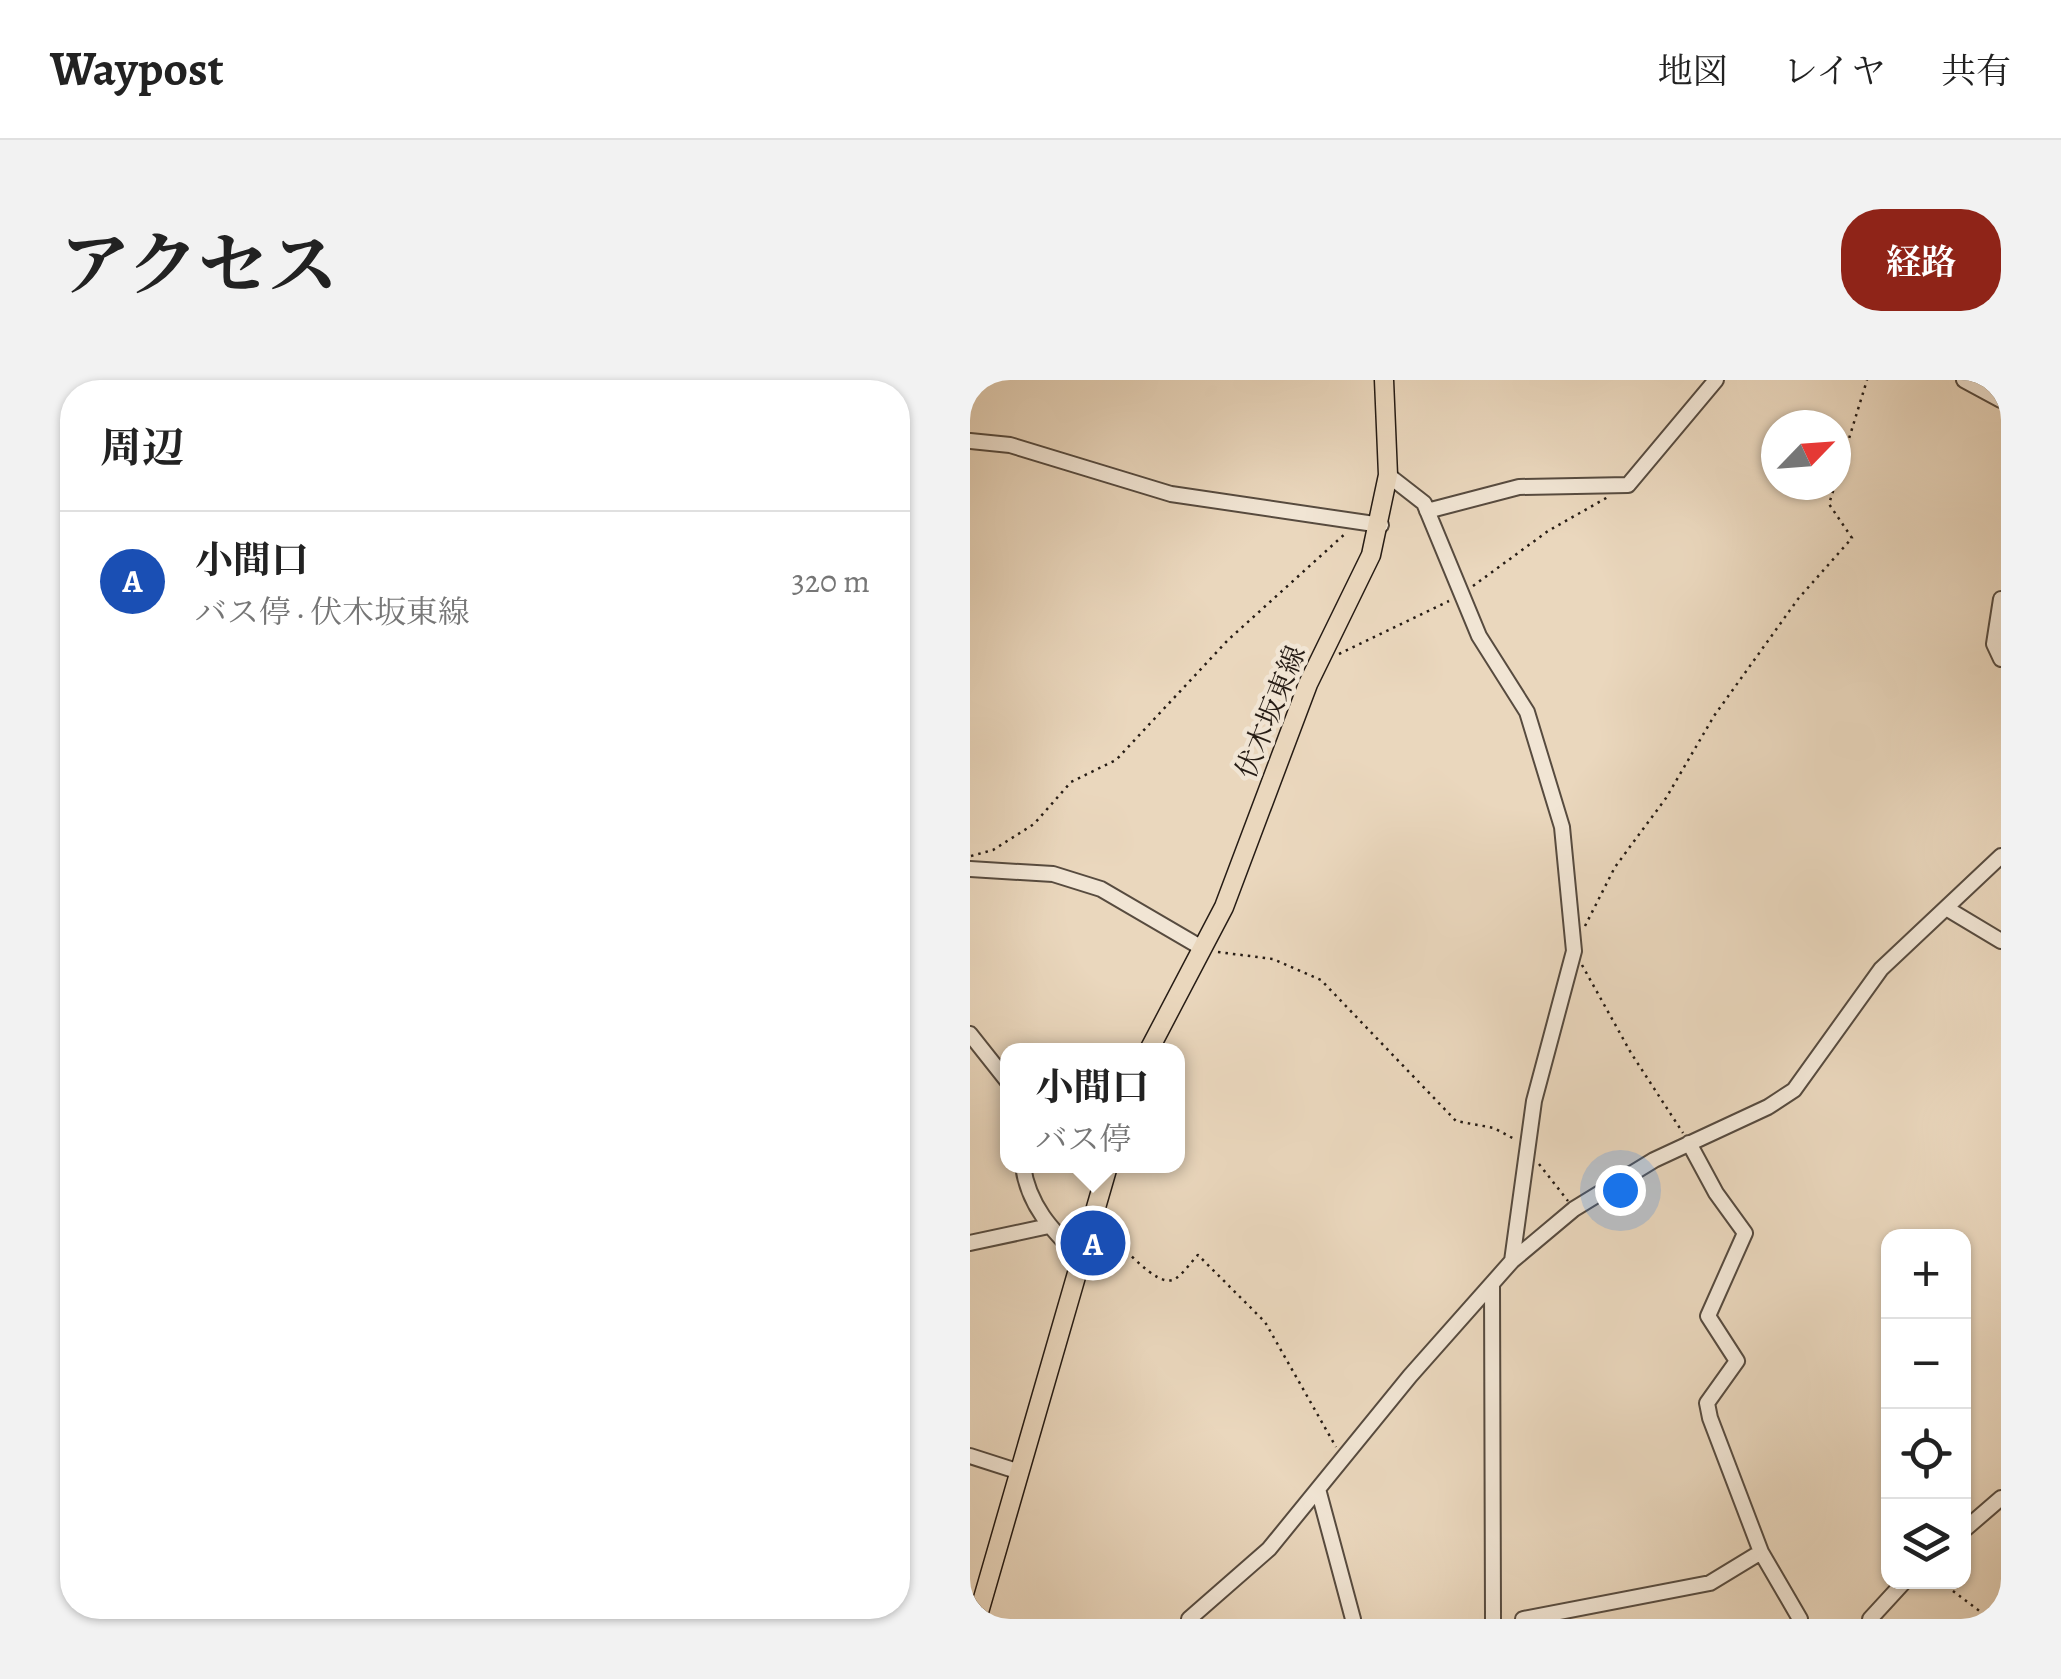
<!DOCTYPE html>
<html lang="ja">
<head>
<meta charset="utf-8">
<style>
	body { margin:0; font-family:Alegreya,"Noto Serif JP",serif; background:#f2f2f2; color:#222 }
	.controls { position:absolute; right:30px; bottom:30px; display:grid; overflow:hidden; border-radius:20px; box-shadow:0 2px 8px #0004 }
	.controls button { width:90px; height:90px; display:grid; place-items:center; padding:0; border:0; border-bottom:2px solid #e0e0e0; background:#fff; color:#222; font:50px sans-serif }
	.compass { position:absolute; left:791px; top:30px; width:90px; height:90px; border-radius:50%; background:#fff; box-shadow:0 2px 8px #0004; rotate:65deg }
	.you { position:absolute; left:650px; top:810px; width:35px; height:35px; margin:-25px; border:8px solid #fff; border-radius:50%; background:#1a73e8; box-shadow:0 0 0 15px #1a73e833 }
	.badge { display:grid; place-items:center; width:65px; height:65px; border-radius:50%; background:#8f2418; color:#fff; font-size:32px; font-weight:700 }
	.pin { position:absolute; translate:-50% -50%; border:5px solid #fff; box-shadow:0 2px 10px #0006 }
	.popup { position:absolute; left:30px; top:663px; width:185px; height:130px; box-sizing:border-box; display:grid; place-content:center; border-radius:20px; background:#fff; filter:drop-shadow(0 2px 8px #0005); font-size:32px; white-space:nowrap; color:#767676 }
	.popup b { font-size:38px; color:#222 }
	.popup::after { content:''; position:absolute; left:50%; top:100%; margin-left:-20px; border:20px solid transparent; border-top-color:#fff }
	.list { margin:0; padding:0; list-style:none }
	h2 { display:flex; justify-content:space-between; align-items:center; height:130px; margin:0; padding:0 40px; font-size:42px }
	h2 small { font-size:32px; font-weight:400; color:#767676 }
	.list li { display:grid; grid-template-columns:65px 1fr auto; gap:30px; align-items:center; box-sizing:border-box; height:140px; padding:0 40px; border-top:2px solid #e0e0e0 }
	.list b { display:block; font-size:38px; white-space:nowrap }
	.list p { margin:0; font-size:32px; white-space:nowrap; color:#767676 }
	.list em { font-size:32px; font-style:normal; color:#767676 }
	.icon { flex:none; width:55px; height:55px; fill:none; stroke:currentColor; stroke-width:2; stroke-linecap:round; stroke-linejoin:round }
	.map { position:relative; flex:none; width:1031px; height:1239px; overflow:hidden; border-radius:40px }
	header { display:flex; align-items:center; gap:60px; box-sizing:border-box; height:140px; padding:0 50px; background:#fff; border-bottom:2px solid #e0e0e0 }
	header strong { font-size:48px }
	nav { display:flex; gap:55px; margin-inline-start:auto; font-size:35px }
	.intro { display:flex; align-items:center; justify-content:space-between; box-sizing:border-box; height:240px; padding:0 60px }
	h1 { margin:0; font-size:70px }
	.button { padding:25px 45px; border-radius:40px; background:#8f2418; color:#fff; font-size:35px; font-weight:700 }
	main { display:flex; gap:60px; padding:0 60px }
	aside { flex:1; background:#fff; border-radius:40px; box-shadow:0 2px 8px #0004 }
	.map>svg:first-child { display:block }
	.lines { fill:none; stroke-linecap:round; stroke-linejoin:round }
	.minor-casing { stroke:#574b3f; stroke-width:18 }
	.major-casing { stroke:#261c15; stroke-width:21 }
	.path { stroke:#261c15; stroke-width:2.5; stroke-dasharray:2.5 5; stroke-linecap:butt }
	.minor { stroke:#f1e5d4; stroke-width:14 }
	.major { stroke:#ead7bd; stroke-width:18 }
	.labels { text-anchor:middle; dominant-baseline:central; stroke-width:9; stroke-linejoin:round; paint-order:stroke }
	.street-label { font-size:28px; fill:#261c15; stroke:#f1e5d4 }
</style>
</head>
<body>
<header>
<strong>Waypost</strong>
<nav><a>地図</a><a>レイヤ</a><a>共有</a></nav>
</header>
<div class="intro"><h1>アクセス</h1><a class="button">経路</a></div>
<main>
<aside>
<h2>周辺<small></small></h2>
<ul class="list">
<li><span class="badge" style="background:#1a4fb4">A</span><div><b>小間口</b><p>バス停 · 伏木坂東線</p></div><em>320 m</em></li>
</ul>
</aside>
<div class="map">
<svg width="1031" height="1239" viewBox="0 0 1031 1239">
	<rect width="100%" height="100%" fill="#ead7bd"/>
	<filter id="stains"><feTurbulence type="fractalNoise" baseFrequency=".002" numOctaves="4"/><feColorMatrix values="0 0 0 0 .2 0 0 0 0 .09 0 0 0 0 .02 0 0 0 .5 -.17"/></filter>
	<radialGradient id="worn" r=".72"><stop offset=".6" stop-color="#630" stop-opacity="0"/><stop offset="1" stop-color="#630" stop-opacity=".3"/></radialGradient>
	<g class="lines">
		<defs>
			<path id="minor" d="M994,0L1031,20
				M0,61L40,65L201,114L411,145
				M418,95L454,123L509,256L557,332L592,447L604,571L564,721L542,881
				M457,131L549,107L658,105L746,0
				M1031,219L1024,264L1031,279
				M0,489L83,494L131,509L232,568
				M976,528L1031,561
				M0,654L38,702
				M719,763L746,813L775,853L738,936L767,981L737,1023L740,1038L791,1172L830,1239
				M53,786C58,825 82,850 109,877
				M0,863L79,846
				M522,904L523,1239
				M0,1076L50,1092
				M348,1109L383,1239
				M994,1150L1031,1118
				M219,1239L299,1169L440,996L542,881L604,829L684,780L798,727L824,710L911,589L1031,476
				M553,1239L740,1203L791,1172
				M900,1239L934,1202"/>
			<path id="major" d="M179,670L254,527L338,304L401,175L418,95L414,0
				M7,1239L138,786"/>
		</defs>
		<use href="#minor" class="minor-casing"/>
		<use href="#major" class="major-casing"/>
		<path class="path" d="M866,101L897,0
			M503,206L578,151L638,117
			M369,274L479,221
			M1,476L23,470L64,444L101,402L146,380L258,260L377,152
			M615,546L645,487L696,418L744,336L828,219L882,158L859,124L865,105
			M248,572L303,579L351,600L486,741L524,748L546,760
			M612,585L661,673L713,753
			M569,784L598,821
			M134,852C151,861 186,910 205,899C213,894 221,882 228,875L295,942L366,1067
			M971,1202L1020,1239"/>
		<use href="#minor" class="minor"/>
		<use href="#major" class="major"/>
	</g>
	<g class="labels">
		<g class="street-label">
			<text transform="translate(301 332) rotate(-68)">伏木坂東線</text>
		</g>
	</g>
	<rect width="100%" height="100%" filter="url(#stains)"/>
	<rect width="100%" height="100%" fill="url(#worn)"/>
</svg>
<div class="controls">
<button>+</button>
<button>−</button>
<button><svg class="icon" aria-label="locate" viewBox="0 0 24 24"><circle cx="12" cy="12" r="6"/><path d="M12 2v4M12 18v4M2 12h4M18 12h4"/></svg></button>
<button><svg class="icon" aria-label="layers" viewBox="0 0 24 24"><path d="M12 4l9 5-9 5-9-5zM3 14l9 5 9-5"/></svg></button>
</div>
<svg class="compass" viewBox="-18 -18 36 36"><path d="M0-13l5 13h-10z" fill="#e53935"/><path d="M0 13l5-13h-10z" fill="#767676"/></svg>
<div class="you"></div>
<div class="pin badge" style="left:123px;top:863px;background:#1a4fb4">A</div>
<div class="popup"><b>小間口</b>バス停</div>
</div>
</main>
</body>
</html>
